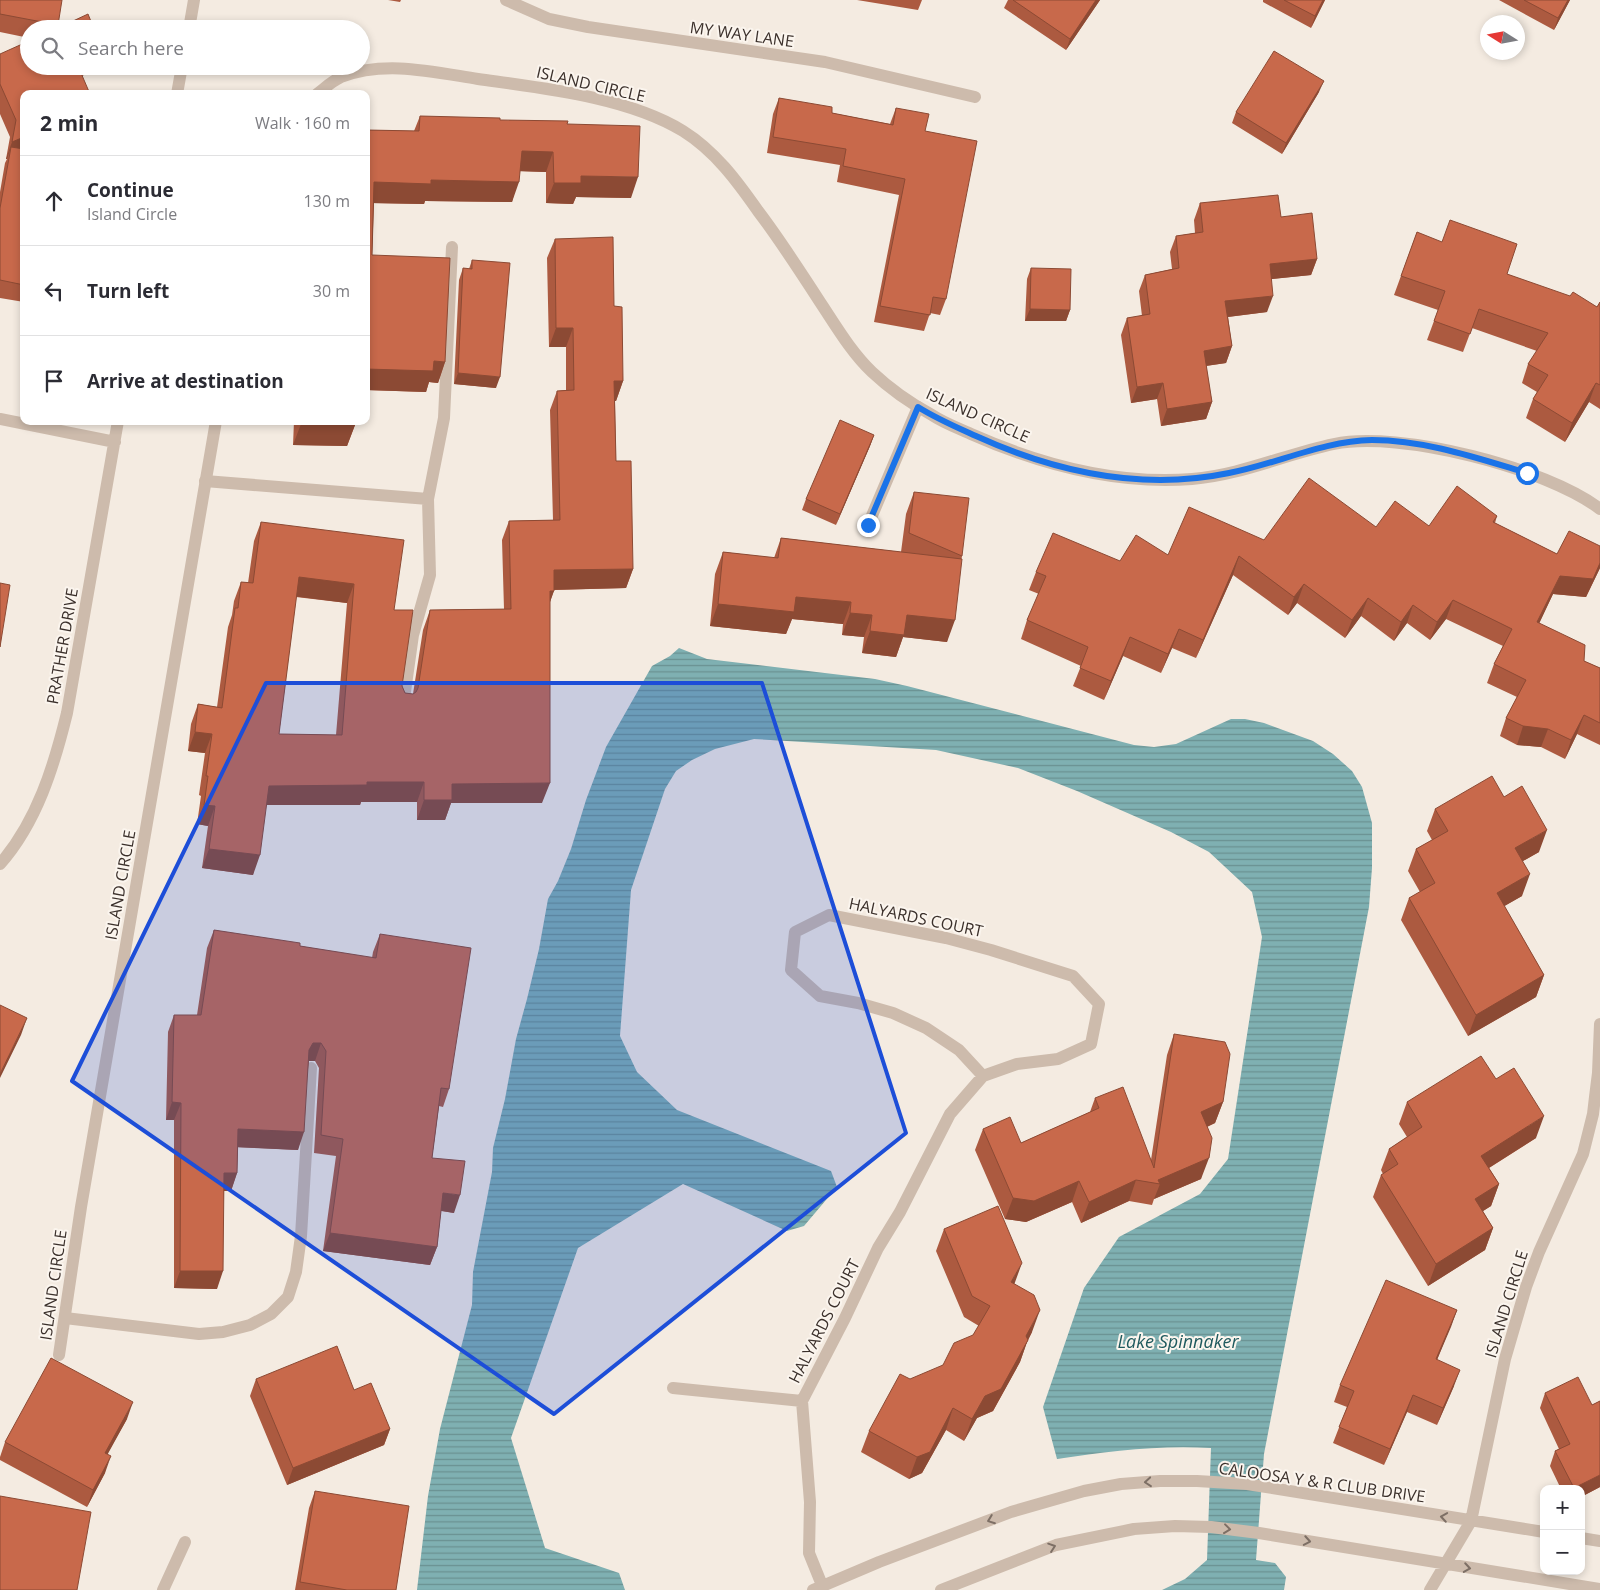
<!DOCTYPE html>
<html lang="en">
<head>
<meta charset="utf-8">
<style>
	body { margin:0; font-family:"Open Sans",sans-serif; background:#f2f2f3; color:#2b2b33 }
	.controls { position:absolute; right:15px; bottom:15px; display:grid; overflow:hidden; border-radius:10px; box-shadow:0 2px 8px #0003 }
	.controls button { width:45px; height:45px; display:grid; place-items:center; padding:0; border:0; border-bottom:1px solid #e1e1e2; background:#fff; color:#2b2b33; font:25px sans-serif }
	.compass { position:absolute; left:1480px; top:15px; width:45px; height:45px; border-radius:50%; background:#fff; box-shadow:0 2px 8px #0003; rotate:281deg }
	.stop { position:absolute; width:15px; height:15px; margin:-11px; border:4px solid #1a73e8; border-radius:50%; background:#fff }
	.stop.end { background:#1a73e8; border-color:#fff; box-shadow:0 1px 5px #0008 }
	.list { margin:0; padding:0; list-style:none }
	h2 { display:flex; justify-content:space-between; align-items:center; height:65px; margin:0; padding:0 20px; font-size:21px }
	h2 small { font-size:16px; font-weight:400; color:#7c7c81 }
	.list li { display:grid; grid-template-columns:32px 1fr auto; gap:15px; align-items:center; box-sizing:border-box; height:90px; padding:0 20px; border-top:1px solid #e1e1e2 }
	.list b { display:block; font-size:19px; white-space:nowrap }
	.list p { margin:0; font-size:16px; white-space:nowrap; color:#7c7c81 }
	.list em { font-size:16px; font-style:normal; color:#7c7c81 }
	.icon { flex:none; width:28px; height:28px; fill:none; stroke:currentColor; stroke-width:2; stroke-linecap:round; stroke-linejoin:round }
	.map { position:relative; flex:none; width:1600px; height:1590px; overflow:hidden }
	.search { position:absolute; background:#fff; box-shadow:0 2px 8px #0003; left:20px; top:20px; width:350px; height:55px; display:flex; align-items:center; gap:12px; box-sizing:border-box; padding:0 18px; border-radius:28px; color:#7c7c81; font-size:19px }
	.panel { position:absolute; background:#fff; box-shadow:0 2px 8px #0003; left:20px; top:90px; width:350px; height:335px; border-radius:10px }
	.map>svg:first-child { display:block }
	.water { fill:url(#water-rules) }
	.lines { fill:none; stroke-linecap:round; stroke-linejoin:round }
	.service { stroke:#cdbbac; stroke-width:12 }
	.minor { stroke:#cdbbac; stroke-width:12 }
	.wall { fill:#ac5a40; fill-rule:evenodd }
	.shaded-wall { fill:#8c4a34 }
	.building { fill:#c8694b; stroke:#8c4a34; fill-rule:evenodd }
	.oneway { stroke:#7d6f65 }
	.route { stroke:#1a73e8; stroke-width:6 }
	.marked { fill:#1d4ed8; fill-opacity:0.2; stroke:#1d4ed8; stroke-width:4; stroke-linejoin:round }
	.labels { text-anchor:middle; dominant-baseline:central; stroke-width:4; stroke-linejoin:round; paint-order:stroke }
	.street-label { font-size:16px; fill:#3b302b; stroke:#fbf5ee }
	.water-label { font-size:18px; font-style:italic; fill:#1f5a5e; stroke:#fbf5ee }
</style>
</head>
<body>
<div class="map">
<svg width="1600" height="1590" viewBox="0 0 1600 1590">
	<defs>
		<pattern id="water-rules" width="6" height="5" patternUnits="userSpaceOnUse" patternTransform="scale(1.25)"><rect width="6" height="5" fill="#7fb0b2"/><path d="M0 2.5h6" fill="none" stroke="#699091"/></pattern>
	</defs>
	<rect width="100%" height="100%" fill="#f4ebe1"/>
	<path class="water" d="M679,648L707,659L875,679L907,686L1134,745L1154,747L1176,744L1231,719H1245L1264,723L1313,741L1333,754L1352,771L1362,787L1372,823V868L1369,907L1264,1454L1256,1560L1275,1563L1286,1577L1284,1590H1162L1185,1579L1207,1560L1211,1448C1159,1445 1108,1451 1057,1459L1043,1407L1084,1288L1119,1237L1200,1194L1228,1159L1262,937L1252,892L1209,852L1171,832L1077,791L1018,768L936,750L754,739L715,749L692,760L676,771L665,789L631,890L620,1036L637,1072L677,1110L831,1171L837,1187L804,1226L787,1231L683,1184L578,1248L511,1438L545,1548L619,1573L625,1590H417L428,1496L440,1429L472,1305L473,1272L492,1172L493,1148L505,1099L516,1039L527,999L539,949L548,899L558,881L571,849L586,800L606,747L652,666L670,656Z"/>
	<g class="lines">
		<path class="service" d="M205,481L428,499L444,418L452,247
			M868,525L918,407
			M403,706L413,635L430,575L428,499
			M65,1318L199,1334L223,1332L250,1325L271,1314L288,1297L296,1272L301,1236L311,1068"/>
		<path class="minor" d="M506,0L549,19L588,27L825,62L975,97
			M189,29L194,0
			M177,94L182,66
			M317,94C325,88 332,81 341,77C385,60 433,72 478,79C542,88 628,97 683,131C715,151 737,181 758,211C780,240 800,271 820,302C836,326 851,352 872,372C890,389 910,403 932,415C944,423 958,428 971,434C1041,465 1115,485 1192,479C1241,475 1286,454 1334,444C1399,430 1547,468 1600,509
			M0,419L115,442
			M0,864C37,822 54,766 67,713L118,421
			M829,915L946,938L991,950L1073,976L1099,1004L1091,1044L1058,1059L1017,1064L983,1076L959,1050L926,1028L893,1013L858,1003L820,996L791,970L795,932Z
			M59,1355L81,1207L216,421
			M673,1388L802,1401
			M1581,1538L1600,1541
			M163,1590L185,1542
			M813,1590L879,1562L1011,1512L1084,1491L1121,1484L1160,1481H1197L1247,1484L1544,1532
			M824,1590L809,1553L810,1502L802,1401L845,1318L878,1248L900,1212L950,1114L983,1076
			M941,1590L1056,1545L1134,1529L1175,1526L1211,1527L1259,1533L1600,1589
			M1430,1590L1471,1521L1505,1359L1526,1287L1539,1252L1583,1154L1593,1114L1595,1097L1598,1073L1600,1024"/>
	</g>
	<path class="wall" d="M0,0L58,25L56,28L94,29H29V38L0,32Z
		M388,0H401L400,2Z
		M857,0H922L918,10Z
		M1008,0H1100L1066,50L1004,8Z
		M1263,0H1325L1311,28L1263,2Z
		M1499,0H1570L1554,30Z
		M0,54L29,66H99L98,68L82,76L24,94V302L0,298V192L5,163L7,159H6L10,137L0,114Z
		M1319,92L1282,154L1232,123L1236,112Z
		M779,98L832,113L890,124L896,108L925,131L946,299L940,315L930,313L924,331L874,322L899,195L837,182L840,165L767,153L773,114Z
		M420,116L567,124L631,198L576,197L573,204L546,203V172L520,171L512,202L425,201L424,204L374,203L372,255L445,362L438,383L429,382L426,392L366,390V130L414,131Z
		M1200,203L1281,217L1317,259L1311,275L1271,279L1267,312L1228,317L1232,346L1226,363L1206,366L1212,402L1206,419L1161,426L1157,399L1131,403L1121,335L1127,318L1142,316L1139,291L1145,275L1172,269L1170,252L1176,236L1195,233L1194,220Z
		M1417,232L1507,274L1597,307L1600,302V409L1589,402L1565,442L1526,418L1533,399L1537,392L1522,383L1528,364L1537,351L1472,328L1463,352L1427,340L1438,310L1394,295Z
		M555,239L614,306L623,381L616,401H615L616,461L633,569L626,588L554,590L550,602L542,803H451L445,820H417V802H361L360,805H266L253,875L202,868L208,826L197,824L201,796L199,795L205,753L188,751L191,724L198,704L217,707L228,627L232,615L234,601L241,582L248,583L254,541L261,522L394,610L402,686L405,693L413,694L423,630L430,610L504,609L502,540L509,521L553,520L550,410L557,391L566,390V347H549L547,258ZM296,597L347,603L336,735L279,734Z
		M472,260L496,388L454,384L459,280L463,268L469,269Z
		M1031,268L1070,310L1066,321H1025L1027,279Z
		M294,421H355V425L347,446L293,445Z
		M874,435L870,446L836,525L802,510L806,499Z
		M914,492L962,556L947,642L903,637L896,657L862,653L864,637L842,635L843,624L792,619L786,634L710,626L715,574L723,552L774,558L781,538L901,552L906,514Z
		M1497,516L1495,523L1557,554L1600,546V568L1586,597L1553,594L1539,623L1584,661L1600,668V745L1577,734L1565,759L1541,747L1517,745L1500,736L1506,718L1517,697L1487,683L1494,664L1503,646L1446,619L1430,640L1407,623L1394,641L1361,616L1345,638L1297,603L1288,615L1233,575L1196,658L1172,648L1161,673L1123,656L1104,700L1073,686L1081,666L1021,639L1027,620L1039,594L1029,590L1036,572L1168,555L1264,540L1376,527L1429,526Z
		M1504,797L1539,852L1523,861L1522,896L1504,906L1544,975L1536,997L1468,1036L1401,920L1409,898L1420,892L1408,871L1416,849L1432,840L1427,831L1435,809Z
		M214,930L300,946L372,958L373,952L380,934L449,1089L443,1107L439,1106L432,1158L454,1213L441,1211L437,1247L430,1265L323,1251L336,1156L314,1153L319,1068L315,1061H309L298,1150L238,1147L237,1173L231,1191H224L217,1289L174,1288V1120H166L168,1032L174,1015H197L207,948Z
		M1174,1034L1223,1102L1215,1123L1207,1127L1201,1179L1154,1199L1152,1205L1129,1201L1081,1223L1072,1202L1026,1222L1005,1219L975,1150L983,1129L1021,1143L1090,1112L1095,1098L1151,1160L1167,1055Z
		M1496,1079L1536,1138L1489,1168L1499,1184L1491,1206L1483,1211L1493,1228L1485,1250L1428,1286L1373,1197L1381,1175L1383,1174L1381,1170L1389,1149L1407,1137L1399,1124L1407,1102Z
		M944,1229L1014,1284L1032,1332L1027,1342L1020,1362L993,1411L977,1418L964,1441L946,1430L922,1473L909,1479L861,1452L869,1431L943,1365L973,1335L979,1326L964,1317L936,1251Z
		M1457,1310L1437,1360L1454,1386L1437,1425L1407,1412L1384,1465L1333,1443L1347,1407L1334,1402L1340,1385Z
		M256,1379L354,1390L390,1429L384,1445L287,1485L250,1396Z
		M1545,1393L1592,1405L1600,1401V1487L1581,1497V1489H1561L1550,1466L1555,1451L1559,1449L1540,1408Z
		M127,1419L107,1454L105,1473L87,1507L0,1460V1457L5,1442Z
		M315,1491L396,1590H295L309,1508Z"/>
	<path class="shaded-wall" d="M1096,0H1100L1066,50L1070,39Z
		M1323,0H1325L1311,28L1315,16Z
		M1568,0H1570L1554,30L1558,18Z
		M76,66H99L98,68L70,81Z
		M1324,81L1319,92L1282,154L1286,143Z
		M24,137V151L11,147L7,159H6L12,142Z
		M522,151L553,152L546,172L514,171Z
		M581,176L638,177L631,198L576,197L573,204L546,203L554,183Z
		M431,180L519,182L512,202L425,201L424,204L367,203L374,182Z
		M1317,259L1311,275L1264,280L1270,264Z
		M1273,296L1267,312L1219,318L1225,301Z
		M1030,309L1070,310L1066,321H1025Z
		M556,328H573L566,347H549Z
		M1232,346L1226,363L1198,367L1204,351Z
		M434,361L445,362L438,383L429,382L426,392L366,390V369Z
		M458,373L500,377L496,388L454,384Z
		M614,381H623L616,401H607Z
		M1163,383L1157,399L1131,403L1137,387Z
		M1596,383L1589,402L1565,442L1572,423Z
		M1212,402L1206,419L1161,426L1167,409Z
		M301,424L355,425L347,446L293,445Z
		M874,435L870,446L836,525L840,514Z
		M1239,556L1233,575L1196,658L1203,640Z
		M1600,563V568L1586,597L1553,594L1531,641L1537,622L1560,576Z
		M633,569L626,588L547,590L554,570Z
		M299,577L354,584L347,603L292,596Z
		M1304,584L1297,603L1288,615L1294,597Z
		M550,591H554L547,610Z
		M796,597L851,602L843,624L792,619L786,634L710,626L718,604Z
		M1368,598L1361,616L1345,638L1352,620Z
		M1453,600L1446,619L1430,640L1437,622Z
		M1413,605L1407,623L1394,641L1401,622Z
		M850,613L872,615L864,637L842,635Z
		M907,615L955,620L947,642L903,637L896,657L862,653L870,631Z
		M1179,629L1172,648L1161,673L1168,654Z
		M1130,637L1123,656L1104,700L1111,681Z
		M1584,715L1577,734L1565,759L1571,740Z
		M1523,726L1548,729L1541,747L1517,745Z
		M195,732L212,734L205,753L188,751Z
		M367,782H424L417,802H361L360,805H262L269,786Z
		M550,783L542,803H451L445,820H417L424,800L452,784Z
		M204,805L215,806L208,826L197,824Z
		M1547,830L1539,852L1507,870L1515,848Z
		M209,849L260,855L253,875L202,868Z
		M1530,874L1522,896L1489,915L1497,893Z
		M1544,975L1536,997L1468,1036L1476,1015Z
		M27,1018L21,1035L0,1078V1074Z
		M313,1043H321L315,1061H307L309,1050Z
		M172,1102L181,1103L174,1120H166Z
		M1223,1102L1215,1123L1193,1133L1201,1112Z
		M1544,1116L1536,1138L1473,1178L1481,1156Z
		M238,1129L304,1132L298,1150L231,1147Z
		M1209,1158L1201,1179L1154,1199L1160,1184L1158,1180Z
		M224,1173H237L231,1191H217Z
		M1136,1180L1129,1201L1081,1223L1089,1202Z
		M1079,1181L1072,1202L1026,1222L1005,1219L1013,1198Z
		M1499,1184L1491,1206L1467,1221L1475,1199Z
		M443,1193L460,1195L454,1213L437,1210Z
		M1493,1228L1485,1250L1428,1286L1436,1264Z
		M330,1233L437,1247L430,1265L323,1251Z
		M1022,1263L1014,1285L1011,1282Z
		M180,1271H223L217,1289L174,1288Z
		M1040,1310L1032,1332L1027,1342L1020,1362L993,1411L977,1418L964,1441L972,1419L985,1396L1026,1336Z
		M1457,1310L1451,1327L1430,1376L1436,1359Z
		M1460,1370L1454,1386L1437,1425L1443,1408Z
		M1413,1395L1407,1412L1384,1465L1390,1449Z
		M133,1402L127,1419L99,1470L105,1453Z
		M953,1408L946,1430L922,1473L909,1479L917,1457Z
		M390,1429L384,1445L287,1485L293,1468Z
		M111,1456L105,1473L87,1507L93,1490Z
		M1600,1475V1487L1581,1497V1489H1573Z"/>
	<path class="building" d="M0,0H62L58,25L0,14Z
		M1013,0H1096L1070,39Z
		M1284,0H1323L1315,16Z
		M1524,0H1568L1558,18Z
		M88,14L94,29H56Z
		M29,41V66H78L90,94H24V137L12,142L16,120L0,84V54Z
		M1274,51L1324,81L1286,143L1236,112Z
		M779,98L832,107V113L893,125L896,108L929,114L925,131L977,141L946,299L933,297L930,315L880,306L905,179L843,166L846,149L773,137Z
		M420,116L500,118V120L568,121L567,124L640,126L638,177L581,176V183H554L553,152L522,151L519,182L431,180V184L374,182L372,255L450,258L445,362L434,361L433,371L366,369V130L419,131Z
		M11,147L24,149V285L0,280V208Z
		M1278,195L1281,217L1312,213L1317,259L1270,264L1273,296L1225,301L1232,346L1204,351L1212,402L1167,409L1163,383L1137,387L1127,318L1150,314L1145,275L1179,268L1176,236L1203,232L1200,203Z
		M1450,220L1517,244L1507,274L1570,296L1573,292L1597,307L1600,302V385L1596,383L1572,423L1533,399L1548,375L1528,364L1548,333L1479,309L1470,334L1434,321L1445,291L1401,276L1417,232L1442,242Z
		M613,237L614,306L622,307L623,381H614L616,461H631L633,569L554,570V591H550V783L452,784V800H424V782H367V785L269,786L260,855L209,849L215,806L204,805L208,776H206L212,734L195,732L198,704L222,708L235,608H238L241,582L253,583L261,522L404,540L394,610H413L402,686L405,693L413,694L416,692L418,688L430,610L511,609L509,521L560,520L557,391L574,390L573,328H556L555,239ZM299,577L354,584L342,735L279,734Z
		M472,260L510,263L500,377L458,373L463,268L472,269Z
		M1031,268L1071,269L1070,310L1030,309Z
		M840,420L874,435L840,514L806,499Z
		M301,421H355V425L301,424Z
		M1309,478L1376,527L1395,501L1429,526L1457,486L1497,516L1493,522L1557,554L1569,531L1600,546V563L1593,579L1560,576L1537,622L1585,645L1584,661L1600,668V723L1584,715L1571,740L1548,729L1523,726L1506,718L1526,680L1494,664L1512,629L1453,600L1437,622L1413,605L1401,622L1368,598L1352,620L1304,584L1294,597L1239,556L1203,640L1179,629L1168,654L1130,637L1111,681L1080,668L1088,647L1027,620L1046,576L1036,572L1053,533L1120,561L1136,535L1168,555L1189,507L1264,540Z
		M914,492L969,498L962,556L909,533Z
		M781,538L962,559L955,620L907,615L904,635L870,631L872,615L850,613L851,602L796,597L794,612L718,604L723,552L778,558Z
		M0,583L10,585L0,647Z
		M1492,776L1504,797L1522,786L1547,830L1515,848L1530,874L1497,893L1544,975L1476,1015L1409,898L1435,883L1416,849L1448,831L1435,809Z
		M214,930L300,943V946L376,958L380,934L471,948L449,1089L441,1088L432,1158L465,1161L460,1195L443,1193L437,1247L330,1233L343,1139L321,1135L326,1051L321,1043H313L309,1050L304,1132L238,1129L237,1173H224L223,1271H180L181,1103L172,1102L174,1015H201Z
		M0,1005L27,1018L0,1074Z
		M1174,1034L1225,1042L1230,1054L1223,1102L1201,1112L1212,1138L1209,1158L1158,1180L1160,1184L1136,1180L1089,1202L1079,1181L1034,1201L1013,1198L983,1129L1010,1117L1021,1143L1099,1108L1095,1098L1123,1087L1154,1168Z
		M1481,1056L1496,1079L1514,1068L1544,1116L1481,1156L1499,1184L1475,1199L1493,1228L1436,1264L1381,1175L1398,1164L1389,1149L1422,1127L1407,1102Z
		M998,1206L1022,1263L1011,1282L1034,1295L1040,1310L1026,1336L1028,1340L1001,1389L985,1396L972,1419L953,1408L930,1452L917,1457L869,1431L900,1374L910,1379L943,1365L954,1343L973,1335L990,1306L972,1296L944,1229Z
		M1386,1280L1457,1310L1436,1359L1460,1370L1443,1408L1413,1395L1390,1449L1339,1427L1354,1391L1340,1385Z
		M337,1346L354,1390L371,1383L390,1429L293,1468L256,1379Z
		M51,1358L133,1402L105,1453L111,1456L93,1490L5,1442Z
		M1578,1377L1592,1405L1600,1401V1475L1574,1488L1555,1451L1570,1444L1545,1393Z
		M315,1491L409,1506L396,1590H347L300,1582Z
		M0,1496L91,1512L77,1590H0Z"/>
	<defs><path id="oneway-chevron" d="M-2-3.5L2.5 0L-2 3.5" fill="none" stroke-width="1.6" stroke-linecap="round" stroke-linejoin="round" transform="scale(1.25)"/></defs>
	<g class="oneway">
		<use href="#oneway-chevron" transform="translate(1148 1482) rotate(175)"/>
		<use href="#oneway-chevron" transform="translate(1444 1517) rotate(-171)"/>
		<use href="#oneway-chevron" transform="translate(991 1520) rotate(159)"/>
		<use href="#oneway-chevron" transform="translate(1227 1529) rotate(7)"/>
		<use href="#oneway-chevron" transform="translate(1307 1541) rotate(10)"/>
		<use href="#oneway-chevron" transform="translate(1052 1547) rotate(-19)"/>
		<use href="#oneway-chevron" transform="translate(1467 1568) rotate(9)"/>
	</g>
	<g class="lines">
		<path class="route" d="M868,525L918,407C937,419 956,427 976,436C1055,472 1142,491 1229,473C1277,464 1322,441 1372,440C1425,440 1477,458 1527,473"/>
	</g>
	<path class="marked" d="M266,683H762L906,1133L554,1414L72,1081Z"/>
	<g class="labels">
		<g class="street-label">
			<text transform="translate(742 34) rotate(8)">MY WAY LANE</text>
			<text transform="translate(591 84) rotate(13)">ISLAND CIRCLE</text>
			<text transform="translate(978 415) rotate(24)">ISLAND CIRCLE</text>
			<text transform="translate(62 646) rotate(-80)">PRATHER DRIVE</text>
			<text transform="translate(120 885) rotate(-80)">ISLAND CIRCLE</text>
			<text transform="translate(916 917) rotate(12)">HALYARDS COURT</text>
			<text transform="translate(53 1285) rotate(-82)">ISLAND CIRCLE</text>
			<text transform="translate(1506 1304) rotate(-73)">ISLAND CIRCLE</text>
			<text transform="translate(824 1321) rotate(-63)">HALYARDS COURT</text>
			<text transform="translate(1322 1482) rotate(8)">CALOOSA Y &amp; R CLUB DRIVE</text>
		</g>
		<g class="water-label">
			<text x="1178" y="1341">Lake Spinnaker</text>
		</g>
	</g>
</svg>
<div class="controls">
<button>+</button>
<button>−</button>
</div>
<svg class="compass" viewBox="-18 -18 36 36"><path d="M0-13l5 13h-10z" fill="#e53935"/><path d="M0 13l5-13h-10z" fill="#7c7c81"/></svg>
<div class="stop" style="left:1527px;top:473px"></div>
<div class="stop end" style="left:868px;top:525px"></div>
<div class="search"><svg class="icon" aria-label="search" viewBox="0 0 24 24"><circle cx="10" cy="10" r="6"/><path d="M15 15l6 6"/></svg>Search here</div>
<section class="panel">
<h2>2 min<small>Walk · 160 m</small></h2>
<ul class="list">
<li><svg class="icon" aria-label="ahead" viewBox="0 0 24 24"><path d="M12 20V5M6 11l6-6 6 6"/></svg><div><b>Continue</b><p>Island Circle</p></div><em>130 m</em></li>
<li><svg class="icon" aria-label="left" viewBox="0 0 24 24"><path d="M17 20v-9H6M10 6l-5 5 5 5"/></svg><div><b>Turn left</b></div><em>30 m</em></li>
<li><svg class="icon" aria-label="arrive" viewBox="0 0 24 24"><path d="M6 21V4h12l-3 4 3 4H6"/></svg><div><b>Arrive at destination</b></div></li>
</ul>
</section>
</div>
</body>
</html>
